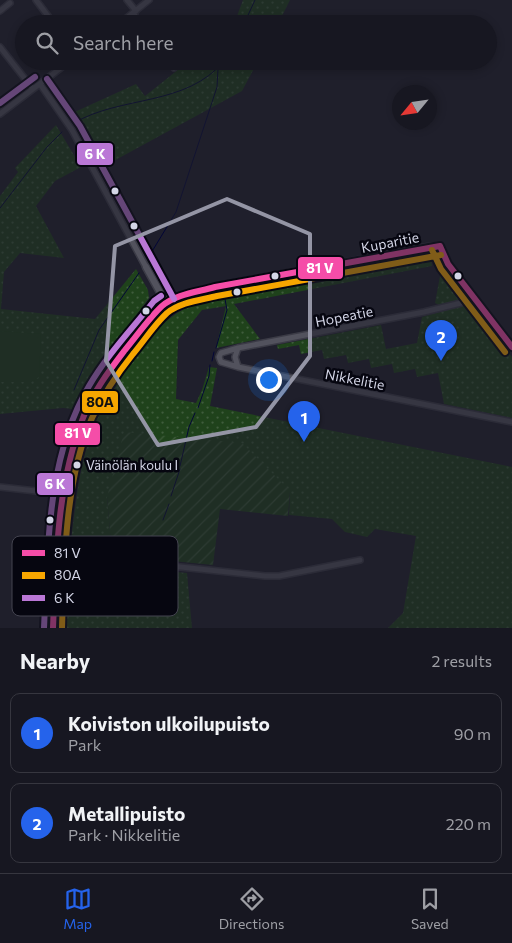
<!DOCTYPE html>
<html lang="en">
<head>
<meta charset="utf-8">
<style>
	body { margin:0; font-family:Commissioner,sans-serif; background:#24242e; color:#f1f3f6 }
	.compass { position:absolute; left:392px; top:85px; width:45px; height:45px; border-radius:50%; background:#171721; box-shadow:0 2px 8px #0003; rotate:241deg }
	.you { position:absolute; left:268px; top:379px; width:18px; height:18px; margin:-12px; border:4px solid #fff; border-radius:50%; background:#1a73e8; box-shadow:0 0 0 8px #1a73e833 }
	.badge { display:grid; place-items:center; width:32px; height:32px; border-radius:50%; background:#2563eb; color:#fff; font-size:16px; font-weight:700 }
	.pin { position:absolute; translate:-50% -41px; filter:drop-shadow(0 1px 2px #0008) }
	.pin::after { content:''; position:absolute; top:26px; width:18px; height:15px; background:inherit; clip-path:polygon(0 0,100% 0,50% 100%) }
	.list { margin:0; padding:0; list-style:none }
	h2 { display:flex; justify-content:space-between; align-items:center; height:65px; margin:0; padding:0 20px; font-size:21px }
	h2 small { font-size:16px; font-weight:400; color:#9e9fa5 }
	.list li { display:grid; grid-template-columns:32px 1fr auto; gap:15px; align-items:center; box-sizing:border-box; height:80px; margin:0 10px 10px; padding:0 10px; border:1px solid #36363f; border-radius:10px }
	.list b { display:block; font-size:19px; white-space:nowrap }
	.list p { margin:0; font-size:16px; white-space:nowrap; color:#9e9fa5 }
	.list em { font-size:16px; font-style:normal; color:#9e9fa5 }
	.icon { flex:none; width:28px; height:28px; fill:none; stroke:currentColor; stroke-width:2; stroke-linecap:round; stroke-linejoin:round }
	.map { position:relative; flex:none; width:512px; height:628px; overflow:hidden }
	.search { position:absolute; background:#171721; box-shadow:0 2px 8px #0003; left:15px; right:15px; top:15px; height:55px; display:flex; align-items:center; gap:12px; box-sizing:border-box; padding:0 18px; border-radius:28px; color:#9e9fa5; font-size:19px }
	.sheet { height:245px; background:#171721 }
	nav { display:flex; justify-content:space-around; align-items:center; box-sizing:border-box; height:70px; border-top:1px solid #36363f; background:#171721; font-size:14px; color:#9e9fa5 }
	nav a { display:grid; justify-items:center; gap:2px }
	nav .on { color:#2563eb }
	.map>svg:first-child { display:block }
	.grass { fill:url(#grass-dots) }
	.garden { fill:url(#garden-furrows) }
	.pitch { fill:#1f421b }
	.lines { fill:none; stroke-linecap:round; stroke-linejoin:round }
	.stream { stroke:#030637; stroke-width:1 }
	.minor-casing { stroke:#3b3b46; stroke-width:8 }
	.tertiary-casing { stroke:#3b3b46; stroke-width:9 }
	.minor { stroke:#52525d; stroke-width:5 }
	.tertiary { stroke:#52525d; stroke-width:6 }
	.bus-1-casing { stroke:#060610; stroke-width:10 }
	.bus-2-casing { stroke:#060610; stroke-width:10 }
	.bus-3-casing { stroke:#060610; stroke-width:10 }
	.bus-1 { stroke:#f54da8; stroke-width:6 }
	.bus-2 { stroke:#f7a600; stroke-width:6 }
	.bus-3 { stroke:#ba77d6; stroke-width:6 }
	.marked { fill:none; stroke:#9495a5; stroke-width:4; stroke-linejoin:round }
	.bus-dot { fill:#d3d5e6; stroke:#060610; stroke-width:2 }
	.labels { text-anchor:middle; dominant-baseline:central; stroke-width:5; stroke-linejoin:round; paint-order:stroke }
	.bus-label { font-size:13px; fill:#d3d5e6; stroke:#060610; text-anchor:start }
	.street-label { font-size:14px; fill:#d3d5e6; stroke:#060610 }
	.key { fill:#060610; stroke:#444450; stroke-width:1 }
	.key-label { font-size:14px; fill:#d3d5e6 }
	.line-badge { stroke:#060610; stroke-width:2 }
	.badge-label { font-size:14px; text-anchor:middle; font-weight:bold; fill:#fff }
	.pale-badge-label { font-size:14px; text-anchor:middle; font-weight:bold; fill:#111 }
</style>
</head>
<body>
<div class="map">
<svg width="512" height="628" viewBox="0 0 512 628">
	<defs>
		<pattern id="grass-dots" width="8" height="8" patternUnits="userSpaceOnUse" patternTransform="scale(1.25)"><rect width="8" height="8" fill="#1f421b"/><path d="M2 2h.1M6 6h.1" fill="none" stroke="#3f5c3c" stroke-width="1.8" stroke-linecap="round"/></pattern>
		<pattern id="garden-furrows" width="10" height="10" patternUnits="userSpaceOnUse" patternTransform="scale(1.25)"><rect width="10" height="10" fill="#1f421b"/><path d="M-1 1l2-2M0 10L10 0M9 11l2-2" fill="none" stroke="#3f5c3c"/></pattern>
	</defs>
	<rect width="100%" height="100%" fill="#1f1f2c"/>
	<path class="grass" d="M243,0H290L278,24H234Z
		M189,61H258L242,91L99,169L68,115L136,84L145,96Z
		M56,125L81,167L55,181L36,206L64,258L20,253L4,272L1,309L95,319L136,269L148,290L149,298L81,391L72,409L63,408L0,414V196L18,172L15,168Z
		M430,255L432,266L234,304L260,339L216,348L226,306L202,310L178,340L176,399L196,403L202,390L209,367L217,368L210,406L512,467V628H388L403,613L416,536L375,529L367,537L345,532L332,519L289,515L290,491L107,497L112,555L79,552L72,549L71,541C76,499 81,455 97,415C107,391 123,368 140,348C157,327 177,309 203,301Z
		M444,272L464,295L463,300L439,305L435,303L440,276Z
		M471,303L512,357V418L444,404L438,373L417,377L415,369L394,373L392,364L371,368L369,359L348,363L346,355L324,359L322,350L301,354L299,345L278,349L277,345L381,325L386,349L417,343L422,317Z
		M69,562L187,573L192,628H60L64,566Z"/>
	<path class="garden" d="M124,432L242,443L290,491L288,516L220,509L213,565L112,555L107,497Z"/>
	<path class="pitch" d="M0,331L41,334L39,377L31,382H0Z"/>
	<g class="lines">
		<path class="stream" d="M244,24L255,0
			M74,123C121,95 186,107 224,61
			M0,208L47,147L62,132
			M148,258L176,212L217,87L218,69
			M216,348L227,310L225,299
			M212,361L214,352
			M74,390L99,330L139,273
			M198,408L209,376L210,365
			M180,466L189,427L195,413
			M171,496L180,469
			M163,520L169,504"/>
		<defs>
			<path id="minor" d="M36,0L54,24
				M127,0L136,11
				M0,11L10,3
				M133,13L141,24
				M119,24L149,0
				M0,47L33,89
				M169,61L174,68
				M40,84L72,130L146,267
				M0,114L70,61
				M238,348L221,353L219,357L221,362L238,367L512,422
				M238,367L235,357L238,348L424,312L461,303L472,297
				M0,487L63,494
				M58,554L265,576H279L360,560"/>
			<path id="tertiary" d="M146,267L166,303
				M53,628C56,556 58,454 96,391C114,361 139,334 161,307C176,295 197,292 215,287L428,247L440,246L448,264L512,347"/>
		</defs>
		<use href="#minor" class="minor-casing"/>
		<use href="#tertiary" class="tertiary-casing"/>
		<use href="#minor" class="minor"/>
		<use href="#tertiary" class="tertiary"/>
		<defs>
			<path id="bus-1" d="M440,246L448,264L512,347
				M53,628C56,558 57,484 83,418C92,393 109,371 125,350C136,337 149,318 162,306C176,294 198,292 215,287L440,246"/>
			<path id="bus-2" d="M432,250L441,269L505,352
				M62,628C64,562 65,479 92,418C103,395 117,374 133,354C144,341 154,325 167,313C180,302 201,300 217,296L441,255"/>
			<path id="bus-3" d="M47,79L80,126L174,299
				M0,103L35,77
				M44,628C48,547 47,457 89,386C107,355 132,329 154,301L161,296"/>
		</defs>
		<use href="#bus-1" class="bus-1-casing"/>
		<use href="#bus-2" class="bus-2-casing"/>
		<use href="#bus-3" class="bus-3-casing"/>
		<use href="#bus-1" class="bus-1"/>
		<use href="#bus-2" class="bus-2"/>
		<use href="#bus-3" class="bus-3"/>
	</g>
	<path d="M0 0H512V628H0ZM227,199L310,234V356L256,427L158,445L106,361L115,246Z" fill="#1f1f2c" fill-opacity=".55" fill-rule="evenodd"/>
	<path class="marked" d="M227,199L310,234V356L256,427L158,445L106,361L115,246Z"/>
	<g class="bus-dot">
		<circle cx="115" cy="191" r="4.5"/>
		<circle cx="134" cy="226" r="4.5"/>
		<circle cx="275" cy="276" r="4.5"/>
		<circle cx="458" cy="276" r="4.5"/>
		<circle cx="237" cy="292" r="4.5"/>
		<circle cx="146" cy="311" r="4.5"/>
		<circle cx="77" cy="465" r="4.5"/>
		<circle cx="50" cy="520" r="4.5"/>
	</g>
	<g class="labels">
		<g class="bus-label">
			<text x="86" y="465">Väinölän koulu I</text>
		</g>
		<g class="street-label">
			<text transform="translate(390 242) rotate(-11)">Kuparitie</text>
			<text transform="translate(344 316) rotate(-11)">Hopeatie</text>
			<text transform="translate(355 379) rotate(11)">Nikkelitie</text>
		</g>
	</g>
	<rect x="12" y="536" width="166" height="80" rx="8" class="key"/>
	<rect x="22" y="550" width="23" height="6" fill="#f54da8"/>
	<rect x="22" y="572" width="23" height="7" fill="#f7a600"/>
	<rect x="22" y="595" width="23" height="6" fill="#ba77d6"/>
	<g class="key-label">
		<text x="54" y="558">81 V</text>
		<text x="54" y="580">80A</text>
		<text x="54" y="603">6 K</text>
	</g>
	<g class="line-badge">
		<rect x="76" y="142" width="38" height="24" rx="5" fill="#ba77d6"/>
		<rect x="297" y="256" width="47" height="24" rx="5" fill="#f54da8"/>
		<rect x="81" y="390" width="38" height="24" rx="5" fill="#f7a600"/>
		<rect x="54" y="422" width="47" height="24" rx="5" fill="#f54da8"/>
		<rect x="36" y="472" width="38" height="24" rx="5" fill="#ba77d6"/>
	</g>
	<g class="badge-label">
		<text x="95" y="159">6 K</text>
		<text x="320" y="273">81 V</text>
		<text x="78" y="438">81 V</text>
		<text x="55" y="489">6 K</text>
	</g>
	<g class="pale-badge-label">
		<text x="100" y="407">80A</text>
	</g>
</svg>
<svg class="compass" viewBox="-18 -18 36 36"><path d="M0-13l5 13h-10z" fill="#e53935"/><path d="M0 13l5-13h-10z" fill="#9e9fa5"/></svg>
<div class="you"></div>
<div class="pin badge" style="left:304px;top:442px">1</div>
<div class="pin badge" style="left:441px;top:361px">2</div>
<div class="search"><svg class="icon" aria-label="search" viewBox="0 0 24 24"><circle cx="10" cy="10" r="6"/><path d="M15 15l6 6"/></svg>Search here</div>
</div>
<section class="sheet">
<h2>Nearby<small>2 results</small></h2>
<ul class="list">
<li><span class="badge">1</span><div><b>Koiviston ulkoilupuisto</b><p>Park</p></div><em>90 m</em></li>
<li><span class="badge">2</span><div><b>Metallipuisto</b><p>Park · Nikkelitie</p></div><em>220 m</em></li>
</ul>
</section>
<nav>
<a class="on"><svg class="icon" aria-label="map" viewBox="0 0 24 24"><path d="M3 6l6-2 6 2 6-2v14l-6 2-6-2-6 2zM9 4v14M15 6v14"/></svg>Map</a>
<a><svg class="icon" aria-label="directions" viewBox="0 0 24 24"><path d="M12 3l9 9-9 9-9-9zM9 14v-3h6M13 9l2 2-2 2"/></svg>Directions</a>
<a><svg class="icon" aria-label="saved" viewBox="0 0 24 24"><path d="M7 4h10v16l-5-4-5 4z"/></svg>Saved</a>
</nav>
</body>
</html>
